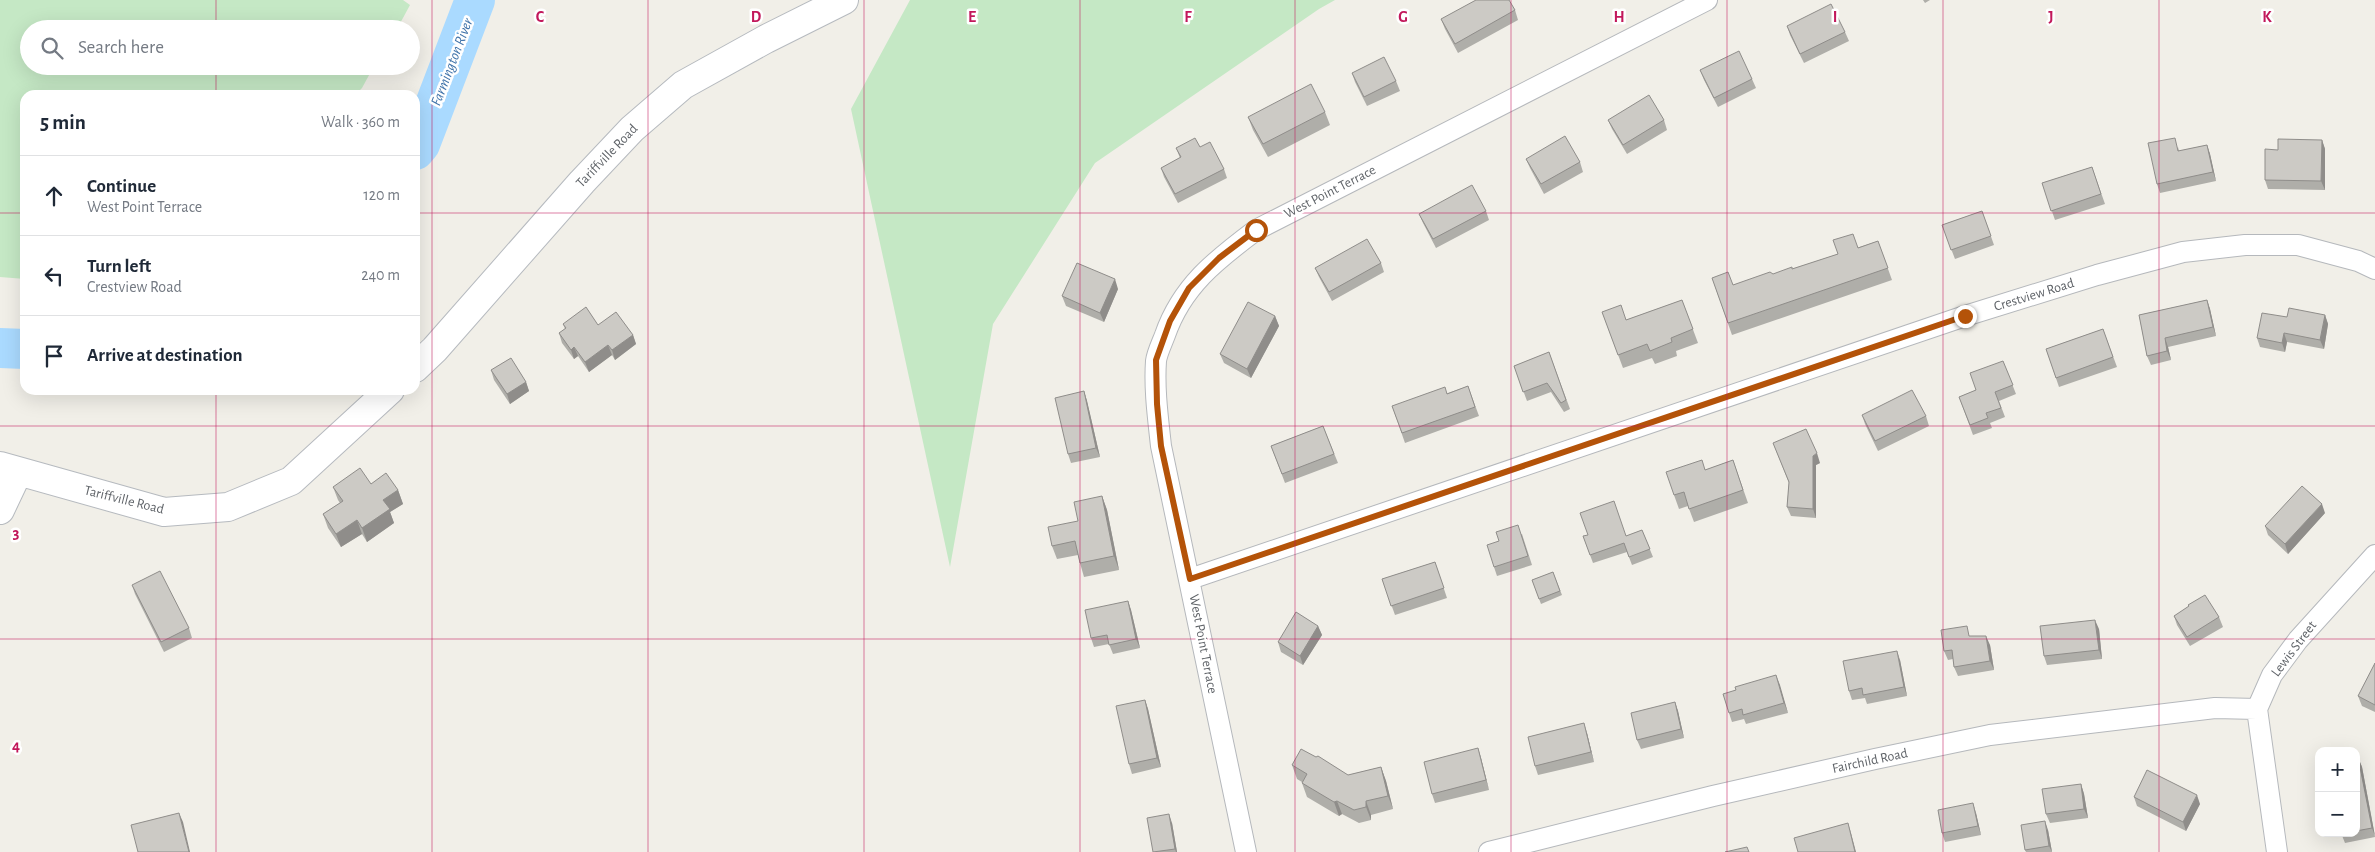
<!DOCTYPE html>
<html lang="en">
<head>
<meta charset="utf-8">
<style>
	body { margin:0; font-family:"Alegreya Sans",sans-serif; background:#f6f6f7; color:#1f2937 }
	.controls { position:absolute; right:15px; bottom:15px; display:grid; overflow:hidden; border-radius:10px; box-shadow:0 5px 20px #0002 }
	.controls button { width:45px; height:45px; display:grid; place-items:center; padding:0; border:0; border-bottom:1px solid #e0e1e3; background:#fff; color:#1f2937; font:25px sans-serif }
	.stop { position:absolute; width:15px; height:15px; margin:-11px; border:4px solid #b45309; border-radius:50%; background:#fff }
	.stop.end { background:#b45309; border-color:#fff; box-shadow:0 1px 5px #0008 }
	.list { margin:0; padding:0; list-style:none }
	h2 { display:flex; justify-content:space-between; align-items:center; height:65px; margin:0; padding:0 20px; font-size:21px }
	h2 small { font-size:16px; font-weight:400; color:#747a83 }
	.list li { display:grid; grid-template-columns:32px 1fr auto; gap:15px; align-items:center; box-sizing:border-box; height:80px; padding:0 20px; border-top:1px solid #e0e1e3 }
	.list b { display:block; font-size:19px; white-space:nowrap }
	.list p { margin:0; font-size:16px; white-space:nowrap; color:#747a83 }
	.list em { font-size:16px; font-style:normal; color:#747a83 }
	.icon { flex:none; width:28px; height:28px; fill:none; stroke:currentColor; stroke-width:2; stroke-linecap:round; stroke-linejoin:round }
	.map { position:relative; flex:none; width:2375px; height:852px; overflow:hidden }
	.search { position:absolute; background:#fff; box-shadow:0 5px 20px #0002; left:20px; top:20px; width:400px; height:55px; display:flex; align-items:center; gap:12px; box-sizing:border-box; padding:0 18px; border-radius:28px; color:#747a83; font-size:19px }
	.panel { position:absolute; background:#fff; box-shadow:0 5px 20px #0002; left:20px; top:90px; width:400px; height:305px; border-radius:15px }
	.map>svg:first-child { display:block }
	.green { fill:#c5e8c5 }
	.lines { fill:none; stroke-linecap:round; stroke-linejoin:round }
	.river { stroke:#aadaff; stroke-width:40 }
	.street-casing { stroke:#b5b8bc; stroke-width:22 }
	.secondary-casing { stroke:#b6babf; stroke-width:30 }
	.street { stroke:#fff; stroke-width:20 }
	.secondary { stroke:#fff; stroke-width:28 }
	.wall { fill:#afaea9 }
	.shaded-wall { fill:#8f8d8a }
	.building { fill:#cccac5; stroke:#8f8d8a }
	.route { stroke:#b45309; stroke-width:6 }
	.grid { fill:none; stroke:#c2185b; stroke-width:1; stroke-opacity:0.55 }
	.labels { text-anchor:middle; dominant-baseline:central; stroke-width:5; stroke-linejoin:round; paint-order:stroke }
	.street-label { font-size:14px; fill:#5f6368; stroke:#fff }
	.water-label { font-size:15px; font-style:italic; fill:#4174aa; stroke:#fff }
	.grid-label { font-size:16px; text-anchor:middle; font-weight:bold; fill:#c2185b; stroke:#fff; stroke-width:5; stroke-linejoin:round; paint-order:stroke }
</style>
</head>
<body>
<div class="map">
<svg width="2375" height="852" viewBox="0 0 2375 852">
	<rect width="100%" height="100%" fill="#f1efe8"/>
	<path class="green" d="M0,0H403L410,5L397,29H29V66H374L362,88L355,95H25V279L0,277Z
		M910,0H1335L1319,9L1095,163L993,324L950,567L851,109Z"/>
	<g class="lines">
		<path class="river" d="M415,150L420,144L475,0
			M0,348L25,349"/>
		<defs>
			<path id="street" d="M1190,579L1965,316L2097,275L2183,252L2245,245H2298L2358,261L2375,269
				M1246,852L1161,446C1158,418 1154,389 1156,361C1157,353 1162,343 1165,335C1182,286 1216,260 1256,230L1707,0
				M1489,852L1713,796L1875,759L1990,735L2215,708L2257,709
				M2277,852L2257,709L2272,675L2298,640L2375,555"/>
			<path id="secondary" d="M415,368L435,349L582,182L632,129L683,85L766,39L844,0
				M0,466L164,512L228,507L291,481L390,390
				M0,510L18,472"/>
		</defs>
		<use href="#street" class="street-casing"/>
		<use href="#secondary" class="secondary-casing"/>
		<use href="#street" class="street"/>
		<use href="#secondary" class="secondary"/>
	</g>
	<path class="wall" d="M1923,0H1930L1925,3Z
		M1515,10L1518,20L1458,53L1445,29L1441,19Z
		M1787,26L1845,32L1849,41L1804,63L1790,35Z
		M1700,70L1752,79L1756,88L1718,107L1704,80Z
		M1352,73L1396,81L1400,91L1367,106L1355,82Z
		M1325,112L1330,125L1268,157L1253,130L1248,117Z
		M1608,120H1664L1667,130L1627,154L1612,129Z
		M2322,140L2325,149V190L2268,189L2265,180L2278,150Z
		M2207,145L2210,154L2216,181L2160,193L2157,184L2178,147L2179,151Z
		M1200,147L1224,169L1227,178L1178,203L1164,177L1161,168L1180,158L1176,148Z
		M1526,159L1580,162L1583,172L1544,194L1530,168Z
		M2092,167L2105,204L2055,220L2042,183Z
		M1486,211L1489,220L1436,248L1423,223L1419,214Z
		M1982,211L1994,245L1955,259L1942,225Z
		M1878,241L1892,280L1732,335L1712,278L1733,285L1792,269Z
		M1381,263L1384,272L1332,301L1319,277L1315,268Z
		M1118,289L1104,322L1066,306L1062,296Z
		M1682,300L1698,343L1676,351L1677,356L1655,364L1652,358L1623,368L1602,312L1626,320Z
		M2207,300L2210,309L2216,336L2168,347L2171,360L2151,365L2147,356L2139,315Z
		M2325,315L2328,324L2324,349L2287,342L2285,352L2260,347L2257,338L2287,317Z
		M1275,316L1279,326L1251,378L1224,363L1220,354Z
		M563,324L598,325L633,335L636,344L615,360L612,355L589,372L578,356L574,359L562,343L559,333L565,329Z
		M2103,329L2117,367L2059,387L2046,349Z
		M1549,352L1570,409L1564,412L1551,392L1527,401L1514,366Z
		M2003,361L2016,394L1999,401L2005,417L1990,423L1992,428L1973,435L1959,397L1976,390Z
		M491,370L526,382L529,391L510,404L494,380Z
		M1468,386L1479,416L1405,443L1392,406L1448,393Z
		M1084,391L1087,401L1100,457L1071,463L1068,454Z
		M1862,415L1926,416L1929,426L1878,451L1865,424Z
		M1323,426L1338,463L1285,483L1271,446Z
		M1773,443L1820,463L1816,465V518L1791,516L1787,507L1789,483Z
		M1733,460L1748,503L1694,522L1688,506L1679,509L1674,495L1705,470Z
		M371,484L398,490L403,504L390,512L394,523L367,542L362,534L341,547L328,528L323,514L340,503L338,500L333,487Z
		M1102,496L1107,510L1119,570L1084,577L1080,563L1078,555L1057,559L1052,546L1078,521Z
		M2325,513L2288,554L2268,535L2265,526Z
		M1642,530L1653,557L1632,565L1627,552L1593,563L1583,536H1626Z
		M1522,534L1532,565L1497,576L1494,567L1499,541Z
		M1435,562L1447,598L1395,615L1382,579Z
		M1553,572L1562,595L1541,604L1532,580Z
		M132,585L189,628L192,638L164,652L135,594Z
		M1128,601L1131,610L1140,648L1113,654L1109,644L1094,647L1091,638Z
		M2188,605L2219,617L2223,627L2190,646L2177,625L2174,616L2189,607Z
		M1318,626L1322,635L1303,665L1281,652L1278,642Z
		M2099,629L2102,659L2047,665L2044,656Z
		M1971,636L1990,645L1994,670L1958,676L1954,667L1953,659L1948,660L1944,651Z
		M1900,660L1907,696L1867,704L1865,698L1852,700L1849,691Z
		M2375,663V712L2362,706L2358,696Z
		M1776,675L1788,713L1746,724L1744,719L1732,722L1729,713L1736,690Z
		M1145,700L1148,709L1161,767L1132,774L1129,764Z
		M1675,702L1678,711L1684,738L1641,749L1637,740Z
		M1587,733L1594,762L1538,775L1535,766Z
		M1478,748L1481,758L1489,790L1435,803L1432,794Z
		M2358,757L2362,767L2375,837L2345,843L2341,833H2356V758Z
		M1292,765L1348,775L1381,767L1386,781L1393,809L1371,815V820L1359,823L1342,814L1339,816L1307,797L1302,783V782L1297,779Z
		M2081,784L2084,794L2088,818L2050,823L2046,814Z
		M2134,797L2200,804L2186,831L2137,806Z
		M1976,813L1981,835L1945,842L1942,833Z
		M1172,823L1177,852H1153Z
		M2048,830L2052,852H2026L2025,850Z"/>
	<path class="shaded-wall" d="M2322,140L2325,149V190L2321,181Z
		M2207,145L2210,154L2216,181L2213,172Z
		M1115,279L1118,289L1104,322L1100,313Z
		M2207,300L2210,309L2216,336L2213,327Z
		M2325,315L2328,324L2324,349L2320,340Z
		M1275,316L1279,326L1251,378L1247,369Z
		M2284,333L2287,342L2285,352L2282,343Z
		M633,335L636,344L615,360L612,350Z
		M2165,338L2168,347L2171,360L2167,351Z
		M608,345L612,355L589,372L585,362Z
		M574,347L578,356L574,359L571,350Z
		M526,382L529,391L510,404L507,394Z
		M1084,391L1087,401L1100,457L1096,448Z
		M1817,453L1820,463L1816,465V518L1813,509V456Z
		M398,490L403,504L390,512L394,523L367,542L362,528L383,500Z
		M1102,496L1107,510L1119,570L1114,556Z
		M2322,504L2325,513L2288,554L2285,544Z
		M357,520L362,534L341,547L336,534Z
		M1128,601L1131,610L1140,648L1136,639Z
		M2095,620L2099,629L2102,659L2099,650Z
		M1318,626L1322,635L1303,665L1300,656Z
		M1986,636L1990,645L1994,670L1990,661Z
		M1897,651L1900,660L1907,696L1904,687Z
		M1776,675L1780,685L1788,713L1784,703Z
		M1145,700L1148,709L1161,767L1157,758Z
		M1675,702L1678,711L1684,738L1681,729Z
		M1584,723L1587,733L1594,762L1591,752Z
		M1478,748L1481,758L1489,790L1486,780Z
		M2358,757L2362,767L2375,836L2372,828Z
		M1381,767L1386,781L1393,809L1388,796Z
		M2081,784L2084,794L2088,818L2084,809Z
		M2197,795L2200,804L2186,831L2183,822Z
		M1337,801L1342,814L1339,816L1334,802Z
		M1366,801L1371,815V820L1366,807Z
		M1973,803L1976,813L1981,835L1978,826Z
		M179,813L183,822L190,852H189Z
		M1169,814L1172,823L1177,852H1176L1175,849Z
		M2045,821L2048,830L2052,852L2049,846Z
		M1848,823L1851,833L1856,852H1855Z"/>
	<path class="building" d="M1476,0H1509L1515,10L1455,44L1441,19Z
		M1831,4L1845,32L1800,54L1787,26Z
		M1739,51L1752,79L1714,98L1700,70Z
		M1384,57L1396,81L1364,97L1352,73Z
		M1311,84L1325,112L1263,144L1248,117Z
		M1649,95L1664,120L1623,145L1608,120Z
		M1565,136L1580,162L1541,184L1526,159Z
		M1195,138L1200,147L1210,142L1224,169L1175,194L1161,168L1181,157L1176,148Z
		M2175,138L2178,151L2207,145L2213,172L2157,184L2148,143Z
		M2278,139L2322,140L2321,181L2265,180V149L2278,150Z
		M2092,167L2101,194L2051,211L2042,183Z
		M1472,185L1486,211L1433,239L1419,214Z
		M1982,211L1991,236L1951,250L1942,225Z
		M1853,234L1858,248L1878,241L1888,268L1728,323L1712,278L1728,272L1733,285L1770,272L1773,274L1792,267V269L1838,254L1833,240Z
		M1367,239L1381,263L1329,292L1315,268Z
		M1077,263L1115,279L1100,313L1062,296Z
		M1682,300L1693,329L1671,338L1672,342L1650,351L1647,344L1618,355L1602,312L1621,305L1626,320Z
		M2207,300L2213,327L2165,338L2167,351L2147,356L2139,315Z
		M1248,302L1275,316L1247,369L1220,354Z
		M586,307L598,325L616,312L633,335L612,350L608,345L585,362L574,347L571,350L559,333L566,328L563,324Z
		M2289,308L2325,315L2320,340L2284,333L2282,343L2257,338L2262,313L2287,317Z
		M2103,329L2113,357L2056,378L2046,349Z
		M1549,352L1566,400L1561,403L1547,383L1523,392L1514,366Z
		M511,358L526,382L507,394L491,370Z
		M2003,361L2013,385L1995,392L2001,408L1986,413L1988,418L1970,425L1959,397L1976,390L1970,373Z
		M1468,386L1475,407L1402,433L1392,406L1445,387L1447,394Z
		M1912,390L1926,416L1875,441L1862,415Z
		M1084,391L1096,448L1068,454L1055,398Z
		M1323,426L1334,454L1282,474L1271,446Z
		M1806,429L1817,453L1813,456V509L1787,507L1789,482L1773,443Z
		M1702,460L1705,470L1733,460L1743,490L1689,509L1684,492L1674,495L1666,472Z
		M360,468L371,484L386,473L398,490L383,500L390,509L362,528L357,520L336,534L323,514L343,501L333,487Z
		M2302,486L2322,504L2285,544L2265,526Z
		M1102,496L1114,556L1080,563L1075,541L1052,546L1048,527L1078,521L1074,502Z
		M1614,501L1626,536L1642,530L1650,549L1629,557L1624,543L1590,555L1583,536L1588,535L1580,513Z
		M1518,525L1528,556L1494,567L1487,545L1499,541L1496,532Z
		M1435,562L1444,588L1391,606L1382,579Z
		M160,571L189,628L161,642L132,585Z
		M1553,572L1560,591L1539,599L1532,580Z
		M2205,595L2219,617L2187,637L2174,616L2189,606L2188,605Z
		M1128,601L1136,639L1109,645L1107,635L1091,638L1085,610Z
		M1296,612L1318,626L1300,656L1278,642Z
		M2095,620L2099,650L2044,656L2040,626Z
		M1967,626L1969,636H1986L1990,661L1954,667L1952,650L1944,651L1941,630Z
		M1897,651L1904,687L1863,695L1862,688L1849,691L1843,661Z
		M2375,663V705L2358,696Z
		M1776,675L1784,703L1743,715L1742,709L1729,713L1723,694L1736,690L1735,687Z
		M1145,700L1157,758L1129,764L1116,706Z
		M1675,702L1681,729L1637,740L1631,713Z
		M1584,723L1591,752L1535,766L1528,737Z
		M1478,748L1486,780L1432,794L1424,762Z
		M1301,749L1316,757L1318,756L1348,775L1381,767L1388,796L1366,801V807L1354,810L1337,801L1334,802L1302,783L1307,774L1292,765Z
		M2358,757L2372,828L2356,831V758Z
		M2147,770L2197,795L2183,822L2134,797Z
		M2081,784L2084,809L2046,814L2042,789Z
		M1973,803L1978,826L1942,833L1938,810Z
		M179,813L189,852H138L131,825Z
		M1169,814L1175,849L1153,852L1147,818Z
		M2045,821L2049,846L2025,850L2021,825Z
		M1848,823L1855,852H1798L1794,838Z
		M1747,847L1749,852H1725Z"/>
	<g class="lines">
		<path class="route" d="M1256,230L1219,258L1189,288L1170,321L1156,360L1157,404L1161,446L1190,579L1965,316"/>
	</g>
	<path class="grid" d="M216,0V29M432,0V852M648,0V852M864,0V852M1080,0V852M1295,0V852M1511,0V852M1727,0V852M1943,0V852M2159,0V852M216,66V95M0,213H25M415,213H2375M216,390V852M0,426H2375M0,639H2375"/>
	<g class="labels">
		<g class="street-label">
			<text transform="translate(607 156) rotate(-46)">Tariffville Road</text>
			<text transform="translate(1330 192) rotate(-27)">West Point Terrace</text>
			<text transform="translate(2034 295) rotate(-17)">Crestview Road</text>
			<text transform="translate(124 500) rotate(14)">Tariffville Road</text>
			<text transform="translate(1203 644) rotate(79)">West Point Terrace</text>
			<text transform="translate(2294 649) rotate(-53)">Lewis Street</text>
			<text transform="translate(1870 761) rotate(-12)">Fairchild Road</text>
		</g>
		<g class="water-label">
			<text transform="translate(452 62) rotate(-69)">Farmington River</text>
		</g>
	</g>
	<g class="grid-label">
		<text x="540" y="22">C</text>
		<text x="756" y="22">D</text>
		<text x="972" y="22">E</text>
		<text x="1188" y="22">F</text>
		<text x="1403" y="22">G</text>
		<text x="1619" y="22">H</text>
		<text x="1835" y="22">I</text>
		<text x="2051" y="22">J</text>
		<text x="2267" y="22">K</text>
		<text x="16" y="538">3</text>
		<text x="16" y="751">4</text>
	</g>
</svg>
<div class="controls">
<button>+</button>
<button>−</button>
</div>
<div class="stop" style="left:1256px;top:230px"></div>
<div class="stop end" style="left:1965px;top:316px"></div>
<div class="search"><svg class="icon" aria-label="search" viewBox="0 0 24 24"><circle cx="10" cy="10" r="6"/><path d="M15 15l6 6"/></svg>Search here</div>
<section class="panel">
<h2>5 min<small>Walk · 360 m</small></h2>
<ul class="list">
<li><svg class="icon" aria-label="ahead" viewBox="0 0 24 24"><path d="M12 20V5M6 11l6-6 6 6"/></svg><div><b>Continue</b><p>West Point Terrace</p></div><em>120 m</em></li>
<li><svg class="icon" aria-label="left" viewBox="0 0 24 24"><path d="M17 20v-9H6M10 6l-5 5 5 5"/></svg><div><b>Turn left</b><p>Crestview Road</p></div><em>240 m</em></li>
<li><svg class="icon" aria-label="arrive" viewBox="0 0 24 24"><path d="M6 21V4h12l-3 4 3 4H6"/></svg><div><b>Arrive at destination</b></div></li>
</ul>
</section>
</div>
</body>
</html>
